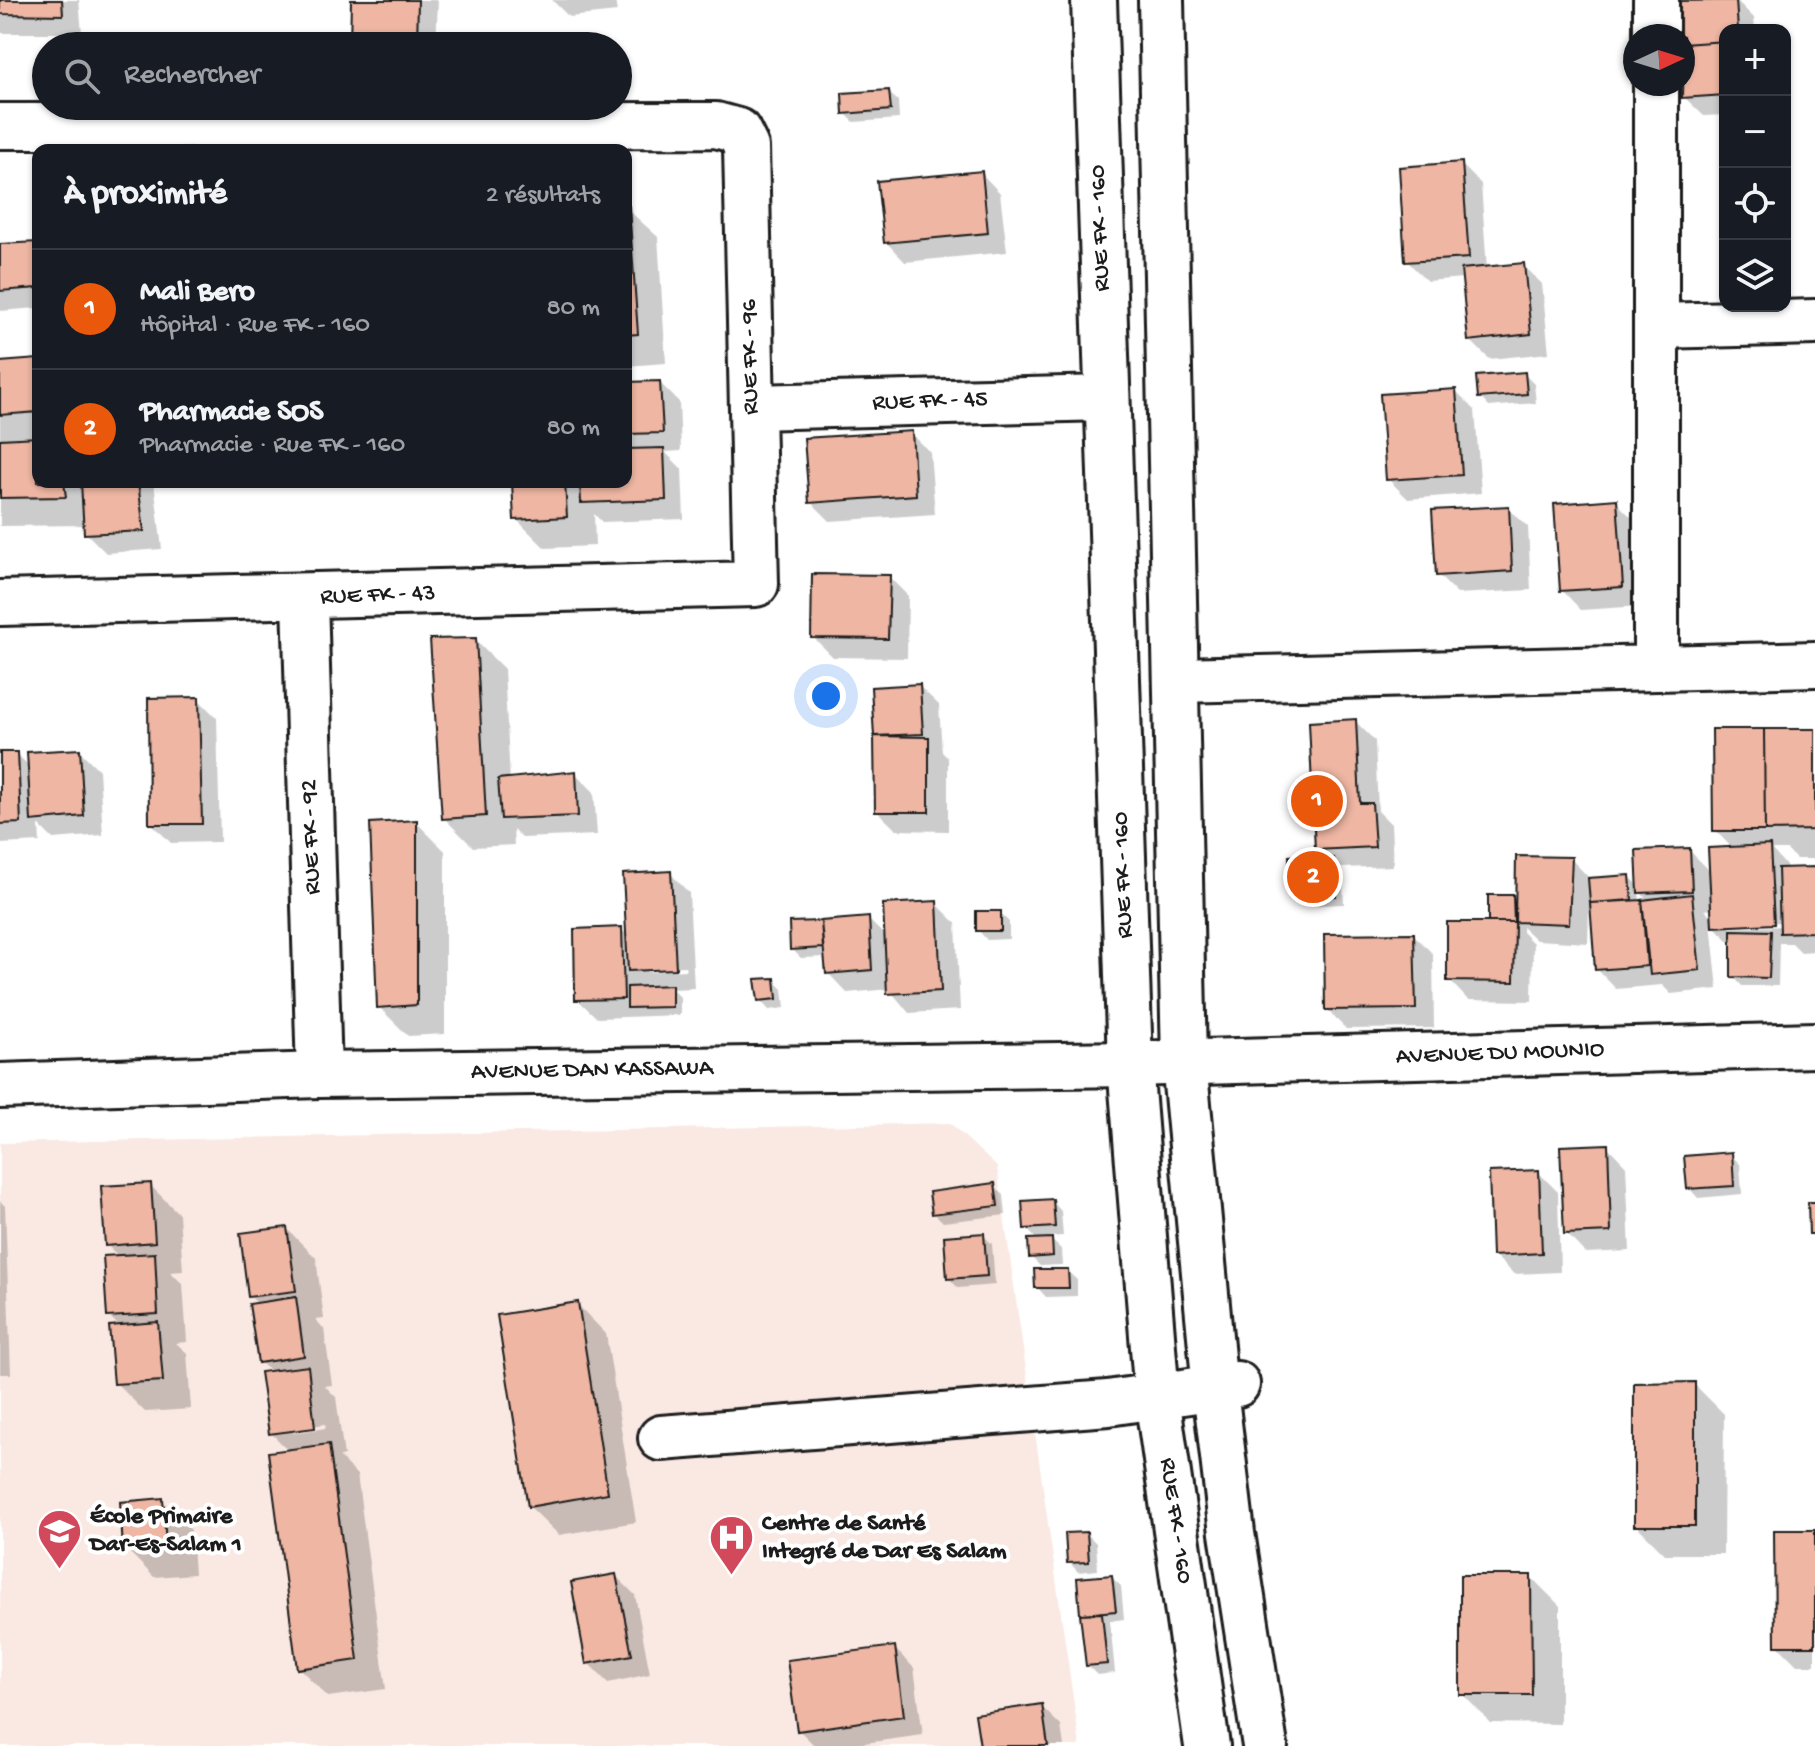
<!DOCTYPE html>
<html lang="fr">
<head>
<meta charset="utf-8">
<style>
	body { margin:0; font-family:"Gochi Hand",sans-serif; background:#20242c; color:#f1f3f6 }
	.controls { position:absolute; right:24px; top:24px; display:grid; overflow:hidden; border-radius:16px; box-shadow:0 2px 6px #0004 }
	.controls button { width:72px; height:72px; display:grid; place-items:center; padding:0; border:0; border-bottom:2px solid #363941; background:#171b24; color:#f1f3f6; font:40px sans-serif }
	.compass { position:absolute; left:1623px; top:24px; width:72px; height:72px; border-radius:50%; background:#171b24; box-shadow:0 2px 6px #0004; rotate:86deg }
	.you { position:absolute; left:826px; top:696px; width:28px; height:28px; margin:-20px; border:6px solid #fff; border-radius:50%; background:#1a73e8; box-shadow:0 0 0 12px #1a73e833 }
	.badge { display:grid; place-items:center; width:52px; height:52px; border-radius:50%; background:#ea580c; color:#fff; font-size:26px; font-weight:700 }
	.pin { position:absolute; translate:-50% -50%; border:4px solid #fff; box-shadow:0 2px 8px #0006 }
	.list { margin:0; padding:0; list-style:none }
	h2 { display:flex; justify-content:space-between; align-items:center; height:104px; margin:0; padding:0 32px; font-size:34px }
	h2 small { font-size:26px; font-weight:400; color:#9ea1a6 }
	.list li { display:grid; grid-template-columns:52px 1fr auto; gap:24px; align-items:center; box-sizing:border-box; height:120px; padding:0 32px; border-top:2px solid #363941 }
	.list b { display:block; font-size:30px; white-space:nowrap }
	.list p { margin:0; font-size:26px; white-space:nowrap; color:#9ea1a6 }
	.list em { font-size:26px; font-style:normal; color:#9ea1a6 }
	.icon { flex:none; width:44px; height:44px; fill:none; stroke:currentColor; stroke-width:2; stroke-linecap:round; stroke-linejoin:round }
	.map { position:relative; flex:none; width:1815px; height:1746px; overflow:hidden }
	.search { position:absolute; background:#171b24; box-shadow:0 2px 6px #0004; left:32px; top:32px; width:600px; height:88px; display:flex; align-items:center; gap:20px; box-sizing:border-box; padding:0 28px; border-radius:44px; color:#9ea1a6; font-size:30px }
	.panel { position:absolute; background:#171b24; box-shadow:0 2px 6px #0004; left:32px; top:144px; width:600px; height:344px; border-radius:16px }
	.map>svg:first-child { display:block }
	.built { fill:#fae9e3 }
	.shadow { fill:#0003; fill-rule:evenodd }
	.building { fill:#eeb6a3; stroke:#1c1c1c; stroke-width:2 }
	.lines { fill:none; stroke-linecap:round; stroke-linejoin:round }
	.minor-casing { stroke:#1c1c1c; stroke-width:50 }
	.major-casing { stroke:#1c1c1c; stroke-width:50 }
	.minor { stroke:#fff; stroke-width:44 }
	.major { stroke:#fff; stroke-width:44 }
	.labels { text-anchor:middle; dominant-baseline:central; stroke-width:8; stroke-linejoin:round; paint-order:stroke }
	.street-label { font-size:24px; fill:#1c1c1c; stroke:#fff }
	.poi-label { font-size:24px; font-weight:bold; fill:#1c1c1c; stroke:#fff; text-anchor:start }
</style>
</head>
<body>
<div class="map">
<svg width="1815" height="1746" viewBox="0 0 1815 1746">
	<rect width="100%" height="100%" fill="#fff"/>
	<filter id="ink" filterUnits="userSpaceOnUse"><feTurbulence type="fractalNoise" baseFrequency=".0125" numOctaves="2"/><feDisplacementMap in="SourceGraphic" scale="16" xChannelSelector="R" yChannelSelector="G"/><feConvolveMatrix kernelMatrix="1 2 1 2 8 2 1 2 1" color-interpolation-filters="sRGB"/></filter>
	<g filter="url(#ink)">
		<path class="built" d="M950,1123L997,1167L1080,1746H0V1143Z"/>
		<path class="shadow" d="M0,0H79L82,33H0Z
			M353,0H438L436,46H352Z
			M552,0H615L617,12L569,17Z
			M1736,0L1754,18L1755,30H1725V115L1704,116L1684,97L1683,36H1680L1678,3Z
			M888,92L898,101L899,119L854,122L845,113Z
			M1461,164L1481,184L1487,269L1523,265L1542,284L1549,353L1489,359L1470,340L1463,278L1427,281L1407,261Z
			M981,173L1000,193L1007,252L905,262L886,242Z
			M626,208L658,237L666,363L626,366Z
			M38,244V308L0,311V246Z
			M38,361V482H154L162,549L106,553L86,533V525L0,526V364Z
			M1524,374L1534,384L1536,403L1489,407L1480,397Z
			M660,383L679,402L681,451L665,452L682,469L684,519L602,522L594,514L595,546L545,548L516,519L514,482H626V384Z
			M1456,391L1475,410L1481,493L1408,499L1388,479Z
			M911,433L930,452L935,514L830,521L811,502Z
			M1616,502L1635,521L1641,606L1581,610L1562,590Z
			M1508,508L1528,527L1531,590L1457,594L1438,575Z
			M889,577L908,596L907,658L833,657L813,637Z
			M475,640L504,669L510,780L575,773L594,792L597,835L522,838L513,829L514,845L473,847L444,818Z
			M919,686L939,705L942,752L948,758V831L896,830L877,811L873,689Z
			M198,699L217,718L220,842L171,843L151,823Z
			M1355,721L1375,741L1378,811L1391,824L1393,866L1342,868L1344,904L1301,906L1292,897L1328,860L1317,849Z
			M1815,731V859H1796L1787,850H1772L1789,869H1815V951L1801,952L1792,943H1779L1778,986H1742L1733,976V945L1711,923L1718,989L1671,994L1662,985L1616,989L1597,969L1592,909H1589L1588,943L1536,940L1522,927V932L1533,943L1532,1001L1468,1000L1449,980L1513,897L1517,902L1571,859L1591,880L1630,877L1640,887L1689,850L1712,873L1733,849L1715,830ZM1639,891L1648,900L1640,901ZM1713,909L1714,919L1705,910ZM1784,922L1785,926L1730,928V924Z
			M80,751L99,770L103,835L53,839L39,825L40,842L0,844V754H17L30,767Z
			M416,822L445,851V1034L408,1036L379,1007Z
			M670,873L689,893L694,988L672,989L680,997V1015L597,1018L577,999L621,929L628,936ZM685,966L686,970L646,972V968Z
			M936,903L956,923L960,1010L909,1013L889,989L847,993L828,973L826,957L801,958L792,949L791,924L868,919L887,938Z
			M1000,913L1009,922V939L987,940L978,930Z
			M1414,935L1433,954L1434,1028L1346,1029L1327,1010Z
			M774,980L783,989L785,1008L769,1010L760,1000Z
			M1607,1146L1626,1166L1630,1251L1585,1253L1566,1233Z
			M1731,1155L1740,1164L1742,1194L1698,1198L1689,1188Z
			M1538,1172L1558,1192L1560,1272L1514,1274L1494,1255Z
			M150,1185L179,1214L183,1271L170,1272L183,1284L187,1342L176,1343L187,1353L191,1409L145,1412L116,1383L120,1327L109,1316L119,1257L107,1245Z
			M994,1186L1004,1195L1006,1215L943,1222L934,1213Z
			M0,1201L5,1206L11,1374H0Z
			M1052,1201L1061,1211L1063,1236L1048,1237L1061,1249L1062,1265L1040,1266L1031,1257L1038,1241L1026,1228Z
			M287,1229L316,1258L324,1319L316,1320L324,1329L332,1385L325,1386L336,1397L344,1456L339,1457L357,1475L386,1689L328,1697L299,1668L289,1451L271,1433V1372L260,1362L259,1305L250,1296ZM325,1424L326,1428L293,1433V1429Z
			M983,1235L992,1244L995,1285L958,1288L949,1278Z
			M1067,1271L1077,1280V1296L1046,1297L1037,1287Z
			M577,1304L606,1334L636,1522L559,1535L529,1506Z
			M1694,1384L1724,1414L1723,1554H1665L1636,1525Z
			M162,1501L191,1530L194,1574L154,1577L125,1548Z
			M1815,1532V1665H1797L1777,1645Z
			M1087,1534L1096,1543L1098,1570L1078,1572L1069,1562Z
			M616,1576L635,1595L650,1674L608,1683L588,1663Z
			M1111,1577L1121,1586L1124,1619L1110,1621L1115,1673L1097,1675L1087,1665L1079,1580Z
			M1531,1577L1560,1606V1724L1491,1723L1462,1694Z
			M894,1648L914,1668L923,1735L843,1746H815L799,1730Z
			M1041,1706L1061,1726L1064,1746H982Z"/>
		<path class="building" d="M0,0H62L63,15L0,14Z
			M351,0H418L417,46H350Z
			M1736,0L1738,30H1725V41L1683,44V36H1678L1676,1Z
			M1725,41V95L1682,98L1683,44Z
			M889,90L891,110L843,114L842,93Z
			M1462,162L1469,258L1405,262L1399,167Z
			M982,171L988,233L884,243L877,181Z
			M626,206H629L638,334L626,335Z
			M38,242V288L0,291V244Z
			M1524,263L1531,334L1468,341L1461,269Z
			M38,359V412L0,415V362Z
			M1525,372L1527,394L1478,398L1476,376Z
			M660,381L663,433L626,434V382Z
			M1456,389L1462,475L1386,480L1380,394Z
			M912,431L916,495L809,503L804,438Z
			M38,437V482H64L66,497L0,498V439Z
			M664,448L666,500L581,503L580,482H626V449Z
			M81,482H138L144,531L84,534Z
			M512,482H565L567,517L514,520Z
			M1617,499L1623,587L1560,591L1554,504Z
			M1509,506L1512,571L1436,576L1432,510Z
			M812,574L890,575L888,639L811,638Z
			M476,638L486,816L442,819L430,639Z
			M920,684L923,734L874,736L871,687Z
			M199,697L202,824H149L148,698Z
			M1356,719L1360,803H1372L1375,847L1315,850L1309,722Z
			M1712,729H1764L1765,831H1713Z
			M1764,729H1815V830L1765,831Z
			M874,736L929,737V812H875Z
			M80,749L84,816L31,821L27,752Z
			M0,752H18L21,823L0,824Z
			M576,771L578,816L501,819L498,779Z
			M417,820V1005L377,1008L370,823Z
			M1770,845L1774,924L1712,927L1708,848Z
			M1690,848L1692,891L1638,893L1636,850Z
			M1312,855L1313,859L1334,858L1336,896L1290,898L1289,856Z
			M1516,856L1572,857L1569,924L1515,922Z
			M1815,867V932L1780,933L1778,868Z
			M671,871L676,969L628,971L623,874Z
			M1630,875L1632,900L1590,903L1588,878Z
			M1692,894L1700,970L1650,975L1642,900Z
			M1488,895H1513L1514,922H1488Z
			M1642,900L1647,966L1595,970L1590,903Z
			M937,901L941,991L887,994L883,904Z
			M976,911H1001V931H976Z
			M869,917L872,970L826,974L821,921Z
			M821,921L823,948L790,950L789,922Z
			M1447,922H1515L1514,982L1447,981Z
			M622,927L624,999L575,1000L574,929Z
			M1731,930L1771,931L1769,978L1731,977Z
			M1414,933L1416,1009L1325,1010L1324,934Z
			M775,978L777,999L758,1001L755,979Z
			M672,985V1007L627,1008V987Z
			M1608,1144L1611,1232L1564,1234L1560,1146Z
			M1732,1152L1734,1186L1687,1189L1684,1156Z
			M1539,1170L1542,1253L1492,1256L1489,1172Z
			M151,1183L155,1242L105,1246L101,1186Z
			M995,1183L998,1206L932,1214L929,1192Z
			M1053,1199L1055,1227L1024,1229L1022,1201Z
			M1808,1202H1815V1234H1809Z
			M287,1227L296,1291L248,1297L240,1233Z
			M984,1233L987,1276L947,1279L944,1236Z
			M1052,1238L1053,1256L1029,1258L1028,1239Z
			M155,1253L158,1314L107,1317L103,1256Z
			M1034,1269H1068L1069,1288H1035Z
			M296,1297L304,1356L258,1363L249,1304Z
			M578,1302L608,1493L528,1507L497,1315Z
			M158,1322L163,1381L114,1384L109,1326Z
			M308,1366L315,1428L269,1434L260,1372Z
			M1695,1382V1526H1634V1383Z
			M329,1444L358,1660L297,1669L268,1452Z
			M163,1498L166,1546L123,1549L120,1502Z
			M1774,1530H1815V1646H1775Z
			M1087,1532L1089,1562L1067,1563L1065,1533Z
			M616,1574L632,1655L586,1664L571,1582Z
			M1112,1575L1116,1611L1080,1614L1077,1578Z
			M1460,1575H1531L1532,1695H1460Z
			M1102,1613L1107,1664L1086,1666L1080,1614Z
			M895,1646L904,1716L797,1731L787,1660Z
			M1042,1704L1048,1746H980L975,1714Z"/>
		<g class="lines">
			<defs>
				<path id="minor" d="M1656,0V36
					M1656,84V668
					M0,126L716,125L738,131L746,147L756,584L0,603
					M1656,326L1815,322
					M752,407L1107,398
					M305,598L319,1075
					M1177,680L1815,664
					M0,1086L319,1075L1130,1064L1815,1045
					M661,1438L1108,1403L1237,1384"/>
				<path id="major" d="M1094,0L1130,1064L1157,1397L1207,1746
					M1161,0L1184,1062L1215,1389L1232,1533L1265,1746"/>
			</defs>
			<use href="#minor" class="minor-casing"/>
			<use href="#major" class="major-casing"/>
			<use href="#minor" class="minor"/>
			<use href="#major" class="major"/>
		</g>
	</g>
	<defs>
		<symbol id="school-pin" viewBox="-11 -11 22 30"><path d="M0 17L-7.5 6A9.5 9.5 0 1 1 7.5 6Z" fill="#d1495b" stroke="#fff"/><path d="M0-5L7-2L0 1L-7-2ZM-4 1L0 2.5L4 1V4Q0 6-4 4Z" fill="#fff"/></symbol>
		<symbol id="hospital-pin" viewBox="-11 -11 22 30"><path d="M0 17L-7.5 6A9.5 9.5 0 1 1 7.5 6Z" fill="#d1495b" stroke="#fff"/><path d="M-5-5h3v3.5h4V-5h3V5h-3V1.5h-4V5h-3Z" fill="#fff"/></symbol>
	</defs>
	<g fill-rule="evenodd">
		<use href="#school-pin" x="34" y="1506" width="51" height="69"/>
		<use href="#hospital-pin" x="706" y="1512" width="51" height="69"/>
	</g>
	<g class="labels">
		<g class="street-label">
			<text transform="translate(1101 228) rotate(-92)">RUE FK - 160</text>
			<text transform="translate(751 357) rotate(-91)">RUE FK - 96</text>
			<text transform="translate(930 402) rotate(-2)">RUE FK - 45</text>
			<text transform="translate(378 596) rotate(-2)">RUE FK - 43</text>
			<text transform="translate(312 837) rotate(-92)">RUE FK - 92</text>
			<text transform="translate(1124 875) rotate(-92)">RUE FK - 160</text>
			<text transform="translate(1500 1054) rotate(-2)">AVENUE DU MOUNIO</text>
			<text transform="translate(592 1071) rotate(-1)">AVENUE DAN KASSAWA</text>
			<text transform="translate(1175 1521) rotate(82)">RUE FK - 160</text>
		</g>
		<g class="poi-label">
			<text x="90" y="1517">École Primaire<tspan x="90" dy="28">Dar-Es-Salam 1</tspan></text>
			<text x="762" y="1524">Centre de Santé<tspan x="762" dy="28">Integré de Dar Es Salam</tspan></text>
		</g>
	</g>
</svg>
<div class="controls">
<button>+</button>
<button>−</button>
<button><svg class="icon" aria-label="locate" viewBox="0 0 24 24"><circle cx="12" cy="12" r="6"/><path d="M12 2v4M12 18v4M2 12h4M18 12h4"/></svg></button>
<button><svg class="icon" aria-label="layers" viewBox="0 0 24 24"><path d="M12 4l9 5-9 5-9-5zM3 14l9 5 9-5"/></svg></button>
</div>
<svg class="compass" viewBox="-18 -18 36 36"><path d="M0-13l5 13h-10z" fill="#e53935"/><path d="M0 13l5-13h-10z" fill="#9ea1a6"/></svg>
<div class="you"></div>
<div class="pin badge" style="left:1317px;top:801px">1</div>
<div class="pin badge" style="left:1313px;top:877px">2</div>
<div class="search"><svg class="icon" aria-label="search" viewBox="0 0 24 24"><circle cx="10" cy="10" r="6"/><path d="M15 15l6 6"/></svg>Rechercher</div>
<section class="panel">
<h2>À proximité<small>2 résultats</small></h2>
<ul class="list">
<li><span class="badge">1</span><div><b>Mali Bero</b><p>Hôpital · Rue FK - 160</p></div><em>80 m</em></li>
<li><span class="badge">2</span><div><b>Pharmacie SOS</b><p>Pharmacie · Rue FK - 160</p></div><em>80 m</em></li>
</ul>
</section>
</div>
</body>
</html>
